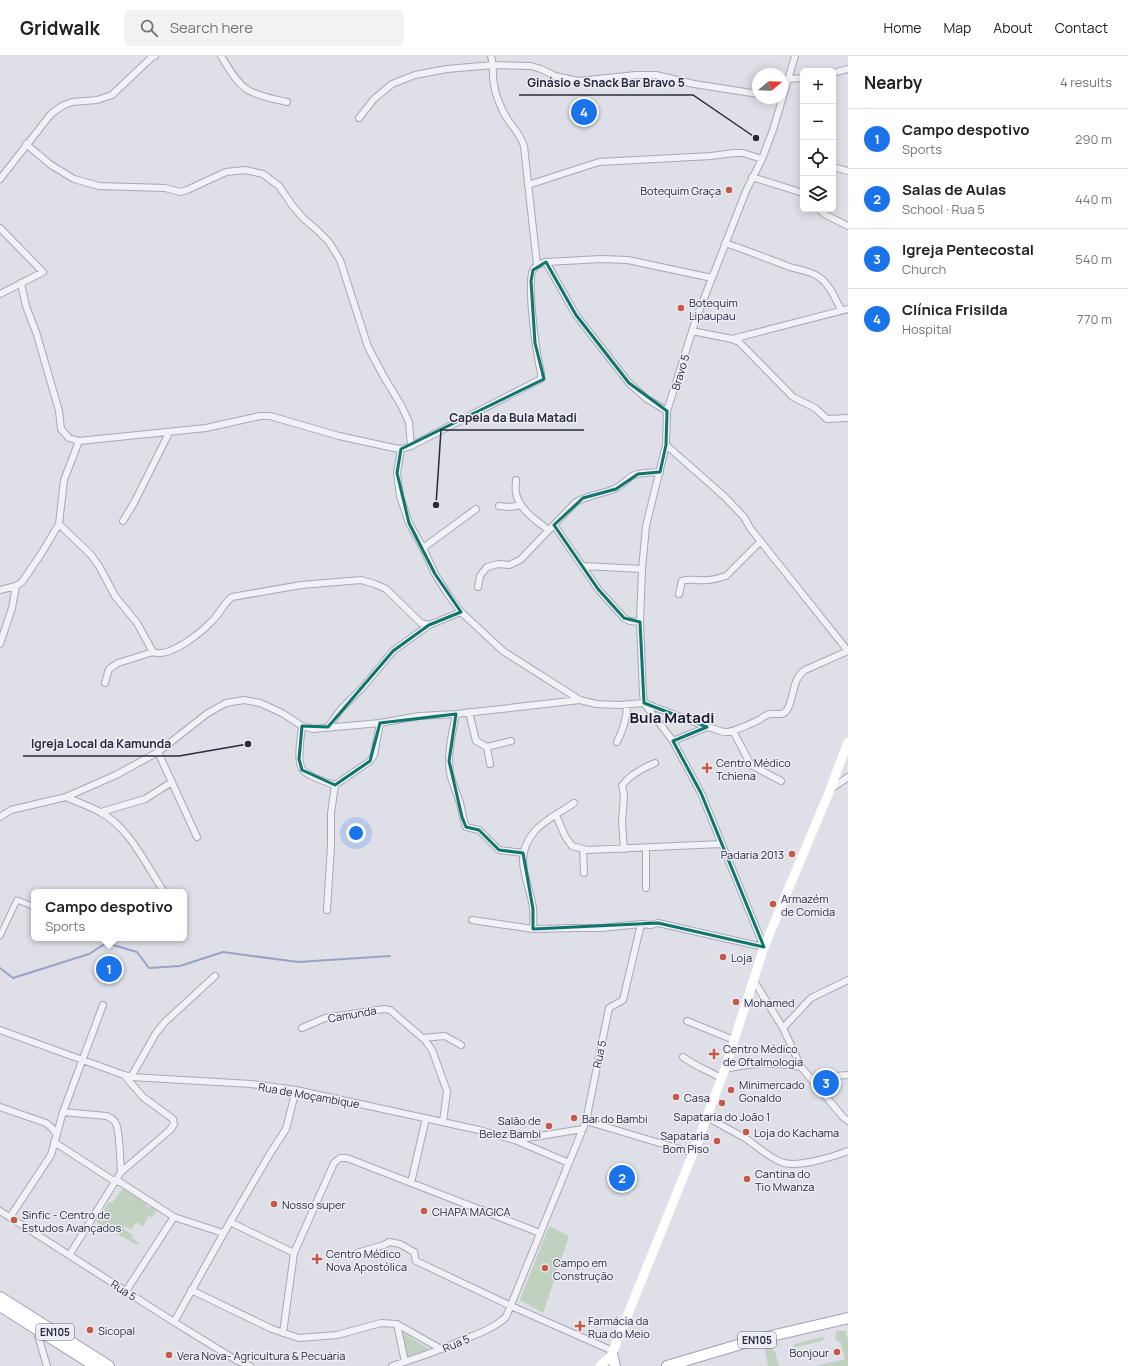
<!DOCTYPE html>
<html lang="en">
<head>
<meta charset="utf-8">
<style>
	body { margin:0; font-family:Manrope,sans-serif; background:#f2f2f2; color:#202124 }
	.controls { position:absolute; right:12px; top:12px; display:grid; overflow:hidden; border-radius:6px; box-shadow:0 2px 10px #0003 }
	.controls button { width:36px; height:36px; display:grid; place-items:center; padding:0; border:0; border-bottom:1px solid #e0e0e0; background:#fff; color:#202124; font:20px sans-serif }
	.compass { position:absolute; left:752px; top:12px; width:36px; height:36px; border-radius:50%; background:#fff; box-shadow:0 2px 10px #0003; rotate:71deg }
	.you { position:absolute; left:356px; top:777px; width:14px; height:14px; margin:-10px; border:3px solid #fff; border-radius:50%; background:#1a73e8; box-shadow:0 0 0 6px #1a73e833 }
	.badge { display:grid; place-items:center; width:26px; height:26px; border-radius:50%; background:#1a73e8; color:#fff; font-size:13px; font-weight:700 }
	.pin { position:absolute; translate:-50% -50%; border:2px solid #fff; box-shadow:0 1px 4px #0006 }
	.popup { position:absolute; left:31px; top:833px; width:156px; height:52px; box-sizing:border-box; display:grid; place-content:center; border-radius:6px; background:#fff; filter:drop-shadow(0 1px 3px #0005); font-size:13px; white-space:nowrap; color:#757577 }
	.popup b { font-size:15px; color:#202124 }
	.popup::after { content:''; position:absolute; left:50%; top:100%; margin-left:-8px; border:8px solid transparent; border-top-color:#fff }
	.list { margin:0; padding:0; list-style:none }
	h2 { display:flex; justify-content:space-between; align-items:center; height:52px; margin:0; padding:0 16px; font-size:17px }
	h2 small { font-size:13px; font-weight:400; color:#757577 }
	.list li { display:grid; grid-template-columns:26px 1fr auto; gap:12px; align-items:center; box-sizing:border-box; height:60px; padding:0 16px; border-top:1px solid #e0e0e0 }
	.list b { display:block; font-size:15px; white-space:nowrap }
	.list p { margin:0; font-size:13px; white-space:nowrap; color:#757577 }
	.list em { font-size:13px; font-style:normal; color:#757577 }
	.icon { flex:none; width:22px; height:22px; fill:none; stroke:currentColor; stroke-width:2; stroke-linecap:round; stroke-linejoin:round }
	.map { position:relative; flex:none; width:848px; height:1310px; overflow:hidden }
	header { display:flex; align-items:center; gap:24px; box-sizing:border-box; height:56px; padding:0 20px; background:#fff; border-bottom:1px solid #e0e0e0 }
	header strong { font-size:19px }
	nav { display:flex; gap:22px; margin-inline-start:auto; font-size:14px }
	.search { width:280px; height:36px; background:#f2f2f2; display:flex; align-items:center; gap:10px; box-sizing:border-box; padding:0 14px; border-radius:6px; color:#757577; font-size:15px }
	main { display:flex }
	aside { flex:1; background:#fff }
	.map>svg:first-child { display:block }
	.green { fill:#c0d1c0 }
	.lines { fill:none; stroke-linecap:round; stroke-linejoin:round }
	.stream { stroke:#9aa3c6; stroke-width:2 }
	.pedestrian-casing { stroke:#a7a9b4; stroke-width:7 }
	.minor-casing { stroke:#a7a9b4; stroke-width:8 }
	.primary-casing { stroke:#9ea0b2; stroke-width:12 }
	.pedestrian { stroke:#f1f1f6; stroke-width:5 }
	.minor { stroke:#f1f1f6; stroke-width:6 }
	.secondary { stroke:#fff; stroke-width:9 }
	.primary { stroke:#fff; stroke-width:10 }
	.marked { fill:none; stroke:#0f766e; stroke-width:3; stroke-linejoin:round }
	.poi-dot { fill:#c85847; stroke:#edeef5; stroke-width:1.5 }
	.labels { text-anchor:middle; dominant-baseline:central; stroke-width:3; stroke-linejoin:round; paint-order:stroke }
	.shield { fill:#edeef5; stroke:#636574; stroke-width:1 }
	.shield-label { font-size:10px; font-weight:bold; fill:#282a3d }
	.poi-label { font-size:11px; fill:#282a3d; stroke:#edeef5; text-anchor:start }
	.street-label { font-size:11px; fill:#282a3d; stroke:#edeef5 }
	.district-label { font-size:15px; font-weight:bold; fill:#1a1b2e; stroke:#edeef5 }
	.leader { fill:none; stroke:#282a3d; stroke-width:1.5 }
	.callout-dot { fill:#282a3d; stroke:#edeef5; stroke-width:1.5 }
	.callout-label { font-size:12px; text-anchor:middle; font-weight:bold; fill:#282a3d; stroke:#edeef5; stroke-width:3; stroke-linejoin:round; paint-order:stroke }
</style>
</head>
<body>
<header>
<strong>Gridwalk</strong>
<div class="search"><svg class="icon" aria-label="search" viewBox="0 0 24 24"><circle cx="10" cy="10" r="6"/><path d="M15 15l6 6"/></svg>Search here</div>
<nav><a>Home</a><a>Map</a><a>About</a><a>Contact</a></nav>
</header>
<main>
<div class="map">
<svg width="848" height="1310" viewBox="0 0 848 1310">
	<rect width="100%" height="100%" fill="#dedfe7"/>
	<path class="green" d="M123,1132L146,1147L145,1149L150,1152L151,1150L157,1154L152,1162L149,1160L143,1170L136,1166L131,1174L125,1170L123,1173L133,1179L131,1182L139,1187L137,1189L96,1166L109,1146L112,1147Z
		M549,1170L569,1180L543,1257L520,1244Z
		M400,1275L429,1293L407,1301Z
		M836,1275H846L848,1285V1310H816L845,1303L840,1286L835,1284Z
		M822,1281L824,1282L822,1285L795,1291L793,1290L795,1288Z
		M769,1290L775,1296L779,1310H768L765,1294Z"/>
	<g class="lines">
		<path class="stream" d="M0,912L13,922L89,898L106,887L137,896L149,912L180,910L223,896L298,906L390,900"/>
		<defs>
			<path id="pedestrian" d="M0,880L17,844L30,849L34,852"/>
			<path id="minor" d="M221,0C228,11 237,28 248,34C260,41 275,43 287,46
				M491,0C494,10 492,19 494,28C495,37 499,47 503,55C508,67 520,76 524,90L537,209
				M833,17L848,13
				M788,23L803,22
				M359,62L374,43L392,28L415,19L447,13L493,9L531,10L541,13L555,20L578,25L636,19H656L694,28L758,38
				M26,88L51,109L74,123L99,130L165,132L180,136L187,134L226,116L245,114L263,118L279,130L292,149L303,162L317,174L329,186L340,204L368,291L384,321L401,349L409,366L411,390
				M833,111L848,115
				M752,121L803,137
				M0,123L51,58L62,50L72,46L97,44L112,39L152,1L155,0
				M528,129L599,106L711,100L734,97H743L762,103
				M819,153L824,158L848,170
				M0,172L43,216L0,238
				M725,187C746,194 766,202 787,210C797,214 809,214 819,221C830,229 835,242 841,254
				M546,206L576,259L629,327L647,343L667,355
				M21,227L26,250L37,279L59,355L61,373L69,382L79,385L206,372L260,360H270L339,380L394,392L401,393L411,390L541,323C542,316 539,310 538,302C535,286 527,226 533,214C536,208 541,208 546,206L601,203L628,204L712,222
				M692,275L732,283L739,286L793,341L815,352L827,363L848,362
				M732,283L848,253
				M666,389L725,441L744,461L750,472L848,595
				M401,393L397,417L400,440L409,467L423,492L435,518L447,537L461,556L503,595L580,644L596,648L619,649L644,647L707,671
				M516,424C516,428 515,433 516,437C519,453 536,465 549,474
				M499,450L510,451L521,449
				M123,465L134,447L169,377
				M59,468L91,499L99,510L115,540L137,567L153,596C169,603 202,576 213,564C221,556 224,547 232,541L301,529L361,524L375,528L386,533L421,567L429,569L461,556
				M554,469L598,533L624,562L630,565L640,566
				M423,492L476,453
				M583,510L642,513
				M478,531L480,520L487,511L498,508L509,509L520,504L576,446C588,439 602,438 614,433C622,430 626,424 632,420C640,416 651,417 660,416
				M0,534L16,530L22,526L41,498L59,468L64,424L79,385
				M679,538L682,525C687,523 690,524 696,524C705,525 717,523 726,520L761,485
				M0,588L12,552L16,530
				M105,627L109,613L118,607L153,596
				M469,656L476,685L487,691L511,685
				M456,658C452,678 447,697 450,717C452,727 457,737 460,747C462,755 463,763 466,771L479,774L499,794L523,797
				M302,670C301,681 296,707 303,714C309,721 326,726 335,729
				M328,671L341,653L363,631L393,595L429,569
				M733,675L751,709L781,725
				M673,685L707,671C715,672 720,677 728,676C738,674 750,668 759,664C762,662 764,660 767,659C775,655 783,663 788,652C795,638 792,623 805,614L848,595
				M617,686C623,674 627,662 627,649
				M487,691L490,708
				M158,696L197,781
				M335,729L370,705L374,699L380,667
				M831,733L848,721
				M66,741C77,746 89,750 100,756C130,772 146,809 164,836
				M101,756L145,743L172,726
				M556,759L565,780L572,790L587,794L721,788
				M0,761L11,754L66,741L116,719L158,696L208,657L226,647L244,644L260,647L282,657L302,670L313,673L380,667L419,660L456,658L580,644
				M646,792V832
				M583,793L584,817
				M624,793L622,766L624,739L622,730C629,719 643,712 655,707
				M327,854L331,790V757L335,729
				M472,864L533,873L573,872H601L641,868
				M533,873C533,866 534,859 533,852C529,823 512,803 534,776C544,764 561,756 574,747
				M764,891L701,737L673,685L644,647L643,638L640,566L642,513L646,470L666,389L667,355L696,263L712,222L746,135L762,103L773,74L795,0
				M754,925L783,972L801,1011L843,1061L848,1065
				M687,965L734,984
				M302,972L325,962L384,953L390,954L425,984L432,994L447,1035L443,1066
				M783,972L811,942L848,924
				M0,974L124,1019L131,1021L251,1028L296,1034L479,1074L515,1084L569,1107
				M423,982L445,980L461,989
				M683,1001C695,1010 709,1015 721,1022
				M725,1013C755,1007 771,1006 801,1011
				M131,1021L156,977L165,966L215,920
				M810,1022L848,1019
				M0,1051L46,1067L52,1072L56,1078
				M63,1056L107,1060C111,1062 115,1064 116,1068C120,1076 120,1106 121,1116
				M707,1061C719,1068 732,1075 745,1082C757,1090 770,1103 784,1107C800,1111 833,1101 848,1095
				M586,1065L693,1097
				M515,1084L583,1073
				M54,1086L114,1125L120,1126L174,1161L223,1177
				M411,1127L426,1062
				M0,1155L174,1266L236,1304L250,1310
				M10,1161L51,1099L63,1056L103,949
				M230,1166L294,1197
				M357,1197L384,1189L389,1186L400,1188L414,1196L416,1205L511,1250L613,1295
				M70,1198L121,1116L170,1074L174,1068L173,1063L143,1041L124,1019
				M191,1234L272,1273L299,1282L337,1279L381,1267L397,1268L441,1293
				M126,1235L174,1161
				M174,1266L230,1166L271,1096L286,1073L296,1034
				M397,1268L405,1306
				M36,1273L47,1310
				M283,1277L294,1197L334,1107L340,1102H347L540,1177
				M392,1310C417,1302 441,1294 465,1283C480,1277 494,1272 506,1261L586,1065L609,952L623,944L641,868L651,869L658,867L764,891"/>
			<path id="primary" d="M0,1241L109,1310
				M0,1250L95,1310
				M612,1298L615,1310
				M667,1310L758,1283L848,1262"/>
		</defs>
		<use href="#pedestrian" class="pedestrian-casing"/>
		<use href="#minor" class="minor-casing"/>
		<use href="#primary" class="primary-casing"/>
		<use href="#pedestrian" class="pedestrian"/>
		<use href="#minor" class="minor"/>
		<path class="secondary" d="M611,1304L613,1295L693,1097L725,1013L764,891L830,734L848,686
			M600,1310L611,1300"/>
		<use href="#primary" class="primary"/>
	</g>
	<path class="marked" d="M546,206L576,259L629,327L667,355L666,389L660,416L638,418L616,433L583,442L554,469L598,533L624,562L640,566L644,647L707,671L673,685L701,737L764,891L658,867L533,873V853L523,797L499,794L479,774L466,771L462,761L449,705L456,658L380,667L370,705L335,729L302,714L299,703L302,670L328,671L393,595L429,569L461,556L435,518L409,467L397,417L401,393L544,323L535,287L531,225L533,214Z"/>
	<g class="poi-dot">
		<circle cx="729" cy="134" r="4"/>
		<circle cx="681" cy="252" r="4"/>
		<path d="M705 706h4v4h4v4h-4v4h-4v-4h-4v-4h4z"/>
		<circle cx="792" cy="798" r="4"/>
		<circle cx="773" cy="848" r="4"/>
		<circle cx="723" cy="901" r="4"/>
		<circle cx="736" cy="946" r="4"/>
		<path d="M712 992h4v4h4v4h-4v4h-4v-4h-4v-4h4z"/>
		<circle cx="731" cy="1034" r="4"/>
		<circle cx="676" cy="1041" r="4"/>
		<circle cx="722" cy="1047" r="4"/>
		<circle cx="574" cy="1062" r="4"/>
		<circle cx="549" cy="1070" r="4"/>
		<circle cx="746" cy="1076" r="4"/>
		<circle cx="717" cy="1085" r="4"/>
		<circle cx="747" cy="1123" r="4"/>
		<circle cx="274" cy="1148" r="4"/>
		<circle cx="424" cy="1155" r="4"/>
		<circle cx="14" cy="1164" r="4"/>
		<path d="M315 1197h4v4h4v4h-4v4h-4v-4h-4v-4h4z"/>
		<circle cx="545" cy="1212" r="4"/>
		<path d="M578 1264h4v4h4v4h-4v4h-4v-4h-4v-4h4z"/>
		<circle cx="90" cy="1274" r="4"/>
		<circle cx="837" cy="1296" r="4"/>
		<circle cx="169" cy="1299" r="4"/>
	</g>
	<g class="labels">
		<g class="shield">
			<rect x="36" y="1268" width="38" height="16" rx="3"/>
			<rect x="738" y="1276" width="38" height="16" rx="3"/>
		</g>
		<g class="shield-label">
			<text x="55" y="1276">EN105</text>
			<text x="757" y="1284">EN105</text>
		</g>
		<g class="poi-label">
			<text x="721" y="134" text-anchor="end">Botequim Graça</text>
			<text x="689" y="246">Botequim<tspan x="689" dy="13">Lipaupau</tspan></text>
			<text x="716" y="706">Centro Médico<tspan x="716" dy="13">Tchiena</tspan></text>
			<text x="784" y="798" text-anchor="end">Padaria 2013</text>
			<text x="781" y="842">Armazém<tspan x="781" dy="13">de Comida</tspan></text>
			<text x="731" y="901">Loja</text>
			<text x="744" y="946">Mohamed</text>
			<text x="723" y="992">Centro Médico<tspan x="723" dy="13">de Oftalmologia</tspan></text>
			<text x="739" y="1028">Minimercado<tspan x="739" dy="13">Gonaldo</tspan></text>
			<text x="684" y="1041">Casa</text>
			<text x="722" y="1060" text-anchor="middle">Sapataria do João 1</text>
			<text x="582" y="1062">Bar do Bambi</text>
			<text x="541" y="1064" text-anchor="end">Salão de<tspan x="541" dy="13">Belez Bambi</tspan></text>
			<text x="754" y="1076">Loja do Kachama</text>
			<text x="709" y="1079" text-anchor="end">Sapataria<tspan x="709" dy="13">Bom Piso</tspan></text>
			<text x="755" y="1117">Cantina do<tspan x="755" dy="13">Tio Mwanza</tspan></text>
			<text x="282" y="1148">Nosso super</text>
			<text x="432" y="1155">CHAPA MÁGICA</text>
			<text x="22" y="1158">Sinfic - Centro de<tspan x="22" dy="13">Estudos Avançados</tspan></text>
			<text x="326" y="1197">Centro Médico<tspan x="326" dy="13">Nova Apostólica</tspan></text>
			<text x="553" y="1206">Campo em<tspan x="553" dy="13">Construção</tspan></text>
			<text x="588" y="1264">Farmácia da<tspan x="588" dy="13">Rua do Meio</tspan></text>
			<text x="98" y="1274">Sicopal</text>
			<text x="829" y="1296" text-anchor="end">Bonjour</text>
			<text x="177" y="1299">Vera Nova- Agricultura &amp; Pecuária</text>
		</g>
		<g class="street-label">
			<text transform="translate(680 316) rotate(-73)">Bravo 5</text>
			<text transform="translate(352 958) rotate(-10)">Camunda</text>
			<text transform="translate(599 998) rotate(-78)">Rua 5</text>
			<text transform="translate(309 1039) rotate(10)">Rua de Moçambique</text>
			<text transform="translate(124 1234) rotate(33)">Rua 5</text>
			<text transform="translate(456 1287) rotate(-23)">Rua 5</text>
		</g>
		<g class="district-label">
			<text x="672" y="661">Bula Matadi</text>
		</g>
	</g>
	<path class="leader" d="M756 82L693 39H519M436 449L441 374H584M248 688L179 700H23"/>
	<g class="callout-dot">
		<circle cx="756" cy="82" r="4"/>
		<circle cx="436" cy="449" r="4"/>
		<circle cx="248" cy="688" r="4"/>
	</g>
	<g class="callout-label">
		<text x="606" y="31">Ginásio e Snack Bar Bravo 5</text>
		<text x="513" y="366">Capela da Bula Matadi</text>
		<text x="101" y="692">Igreja Local da Kamunda</text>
	</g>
</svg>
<div class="controls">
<button>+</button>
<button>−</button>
<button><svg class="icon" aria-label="locate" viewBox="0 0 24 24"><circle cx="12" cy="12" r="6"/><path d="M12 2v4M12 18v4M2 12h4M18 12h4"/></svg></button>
<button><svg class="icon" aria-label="layers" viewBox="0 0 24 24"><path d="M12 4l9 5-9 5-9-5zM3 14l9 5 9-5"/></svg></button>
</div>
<svg class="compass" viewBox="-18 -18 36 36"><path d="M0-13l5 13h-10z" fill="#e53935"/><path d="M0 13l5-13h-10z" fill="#757577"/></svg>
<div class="you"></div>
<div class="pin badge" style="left:109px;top:913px">1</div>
<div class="popup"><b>Campo despotivo</b>Sports</div>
<div class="pin badge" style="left:622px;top:1122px">2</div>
<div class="pin badge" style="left:826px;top:1027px">3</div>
<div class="pin badge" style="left:584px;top:56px">4</div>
</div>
<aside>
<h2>Nearby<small>4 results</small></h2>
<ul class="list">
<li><span class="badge">1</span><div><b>Campo despotivo</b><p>Sports</p></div><em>290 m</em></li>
<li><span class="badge">2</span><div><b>Salas de Aulas</b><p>School · Rua 5</p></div><em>440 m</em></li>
<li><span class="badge">3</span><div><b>Igreja Pentecostal</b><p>Church</p></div><em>540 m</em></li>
<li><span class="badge">4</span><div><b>Clínica Frisilda</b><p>Hospital</p></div><em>770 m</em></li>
</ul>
</aside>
</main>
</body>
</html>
